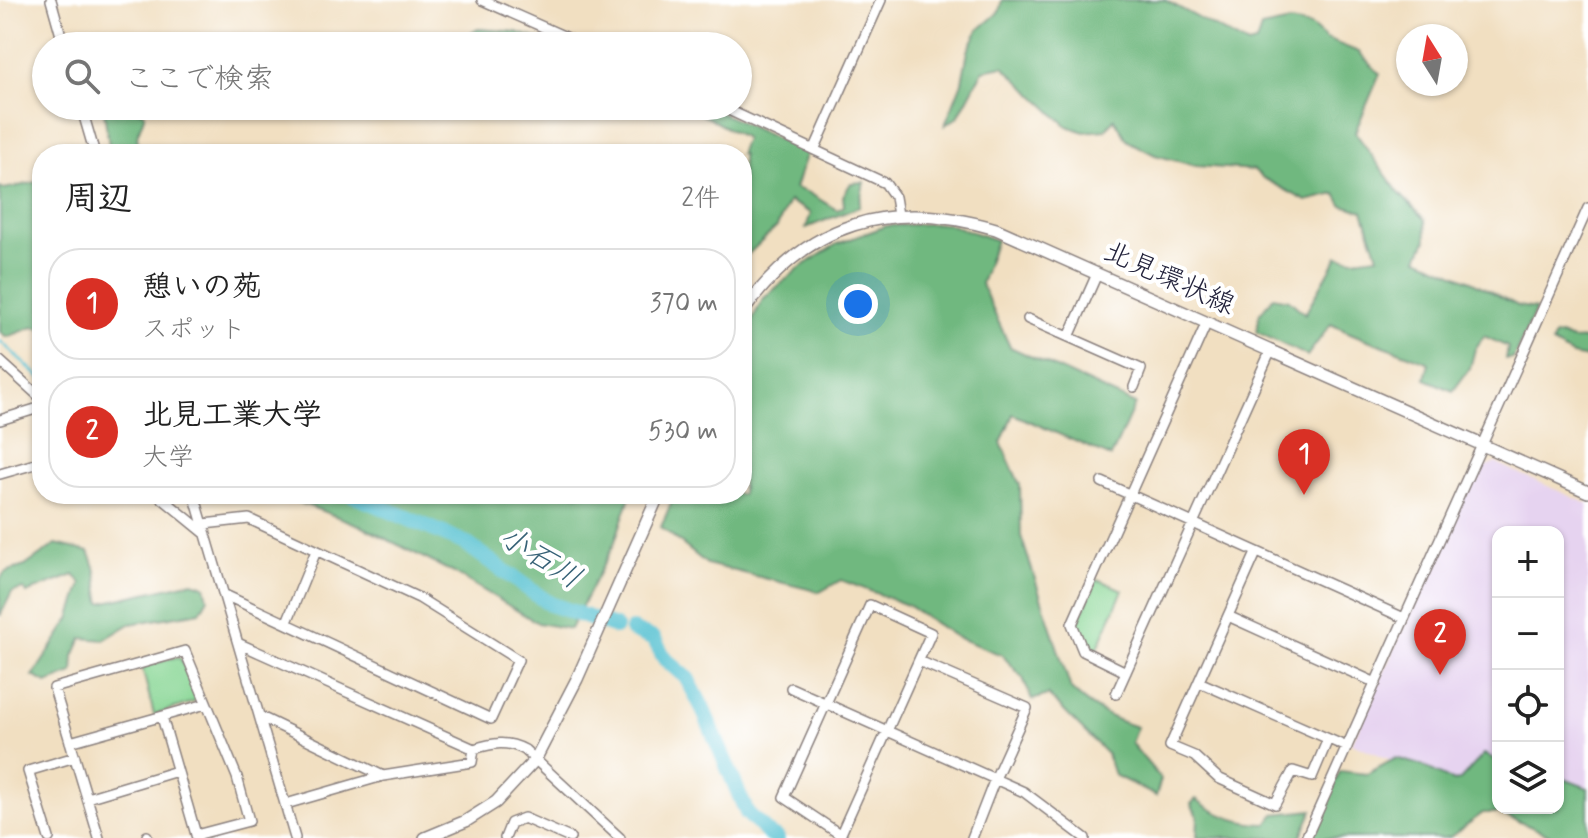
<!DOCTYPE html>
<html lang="ja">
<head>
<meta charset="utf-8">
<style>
	body { margin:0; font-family:Mynerve,"Klee One",sans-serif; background:#f2f2f2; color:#222 }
	.controls { position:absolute; right:24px; bottom:24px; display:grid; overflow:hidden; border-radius:16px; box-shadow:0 2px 6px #0004 }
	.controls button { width:72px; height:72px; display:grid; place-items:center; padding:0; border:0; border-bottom:2px solid #e0e0e0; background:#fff; color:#222; font:40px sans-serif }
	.compass { position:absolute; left:1396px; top:24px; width:72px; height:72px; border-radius:50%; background:#fff; box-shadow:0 2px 6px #0004; rotate:349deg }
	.you { position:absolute; left:858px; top:304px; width:28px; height:28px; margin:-20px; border:6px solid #fff; border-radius:50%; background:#1a73e8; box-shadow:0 0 0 12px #1a73e833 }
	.badge { display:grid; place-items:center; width:52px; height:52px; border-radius:50%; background:#d93025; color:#fff; font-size:26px; font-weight:700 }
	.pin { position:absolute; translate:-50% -66px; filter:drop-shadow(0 2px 4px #0008) }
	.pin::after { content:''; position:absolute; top:42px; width:28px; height:24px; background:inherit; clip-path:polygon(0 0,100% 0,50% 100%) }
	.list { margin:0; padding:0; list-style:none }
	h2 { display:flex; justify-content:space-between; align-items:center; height:104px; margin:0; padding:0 32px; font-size:34px }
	h2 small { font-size:26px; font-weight:400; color:#767676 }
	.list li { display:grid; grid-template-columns:52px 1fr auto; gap:24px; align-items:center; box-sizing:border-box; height:112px; margin:0 16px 16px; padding:0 16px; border:2px solid #e0e0e0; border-radius:32px }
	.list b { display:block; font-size:30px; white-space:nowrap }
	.list p { margin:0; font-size:26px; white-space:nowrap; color:#767676 }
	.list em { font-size:26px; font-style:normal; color:#767676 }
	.icon { flex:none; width:44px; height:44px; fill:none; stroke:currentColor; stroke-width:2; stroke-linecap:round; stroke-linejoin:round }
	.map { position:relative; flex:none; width:1588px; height:838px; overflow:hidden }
	.search { position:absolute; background:#fff; box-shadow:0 2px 6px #0004; left:32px; top:32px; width:720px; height:88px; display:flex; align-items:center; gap:20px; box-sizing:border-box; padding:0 28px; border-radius:44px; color:#767676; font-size:30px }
	.panel { position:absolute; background:#fff; box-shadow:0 2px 6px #0004; left:32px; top:144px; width:720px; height:360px; border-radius:32px }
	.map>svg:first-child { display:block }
	.built { fill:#e6d3f0 }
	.green { fill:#8ad796; stroke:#567c68; stroke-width:2 }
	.forest { fill:#6fb87f; stroke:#486d5d; stroke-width:2 }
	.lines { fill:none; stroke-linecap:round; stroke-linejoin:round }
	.stream { stroke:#56c1d1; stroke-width:3 }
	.river { stroke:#56c1d1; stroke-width:16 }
	.minor-casing { stroke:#8a807e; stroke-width:12 }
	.major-casing { stroke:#8a807e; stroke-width:14 }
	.minor { stroke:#fff; stroke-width:9 }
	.major { stroke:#fff; stroke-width:11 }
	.labels { text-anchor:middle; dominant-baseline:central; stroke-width:8; stroke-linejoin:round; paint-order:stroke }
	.street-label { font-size:28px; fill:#22223b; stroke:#fff }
	.water-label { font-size:30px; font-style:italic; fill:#376277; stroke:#fff }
</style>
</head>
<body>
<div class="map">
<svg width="1588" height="838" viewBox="0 0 1588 838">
	<rect width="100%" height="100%" fill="#fff"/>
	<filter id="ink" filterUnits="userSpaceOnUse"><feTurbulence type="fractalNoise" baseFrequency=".0125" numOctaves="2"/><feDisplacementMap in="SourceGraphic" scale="16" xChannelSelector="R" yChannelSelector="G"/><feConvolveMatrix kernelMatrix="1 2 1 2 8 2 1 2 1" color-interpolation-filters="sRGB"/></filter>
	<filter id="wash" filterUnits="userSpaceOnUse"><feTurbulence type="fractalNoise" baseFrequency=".006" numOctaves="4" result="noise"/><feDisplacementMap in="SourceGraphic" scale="32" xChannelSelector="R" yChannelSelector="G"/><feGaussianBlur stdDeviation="1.8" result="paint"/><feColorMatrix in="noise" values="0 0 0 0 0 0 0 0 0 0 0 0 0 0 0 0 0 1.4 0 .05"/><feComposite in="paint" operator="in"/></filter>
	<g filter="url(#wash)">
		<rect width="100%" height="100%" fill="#f1dfc1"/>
		<path class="built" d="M1496,463L1588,504V838L1558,808V532H1498V807L1352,743L1475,470Z"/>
		<path class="green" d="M1097,579L1123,590L1096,652L1087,647L1078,622Z
			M176,657L181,659L197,697L194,702L154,715L142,667Z"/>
		<path class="forest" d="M1002,0H1165L1248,45L1256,43L1261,28L1290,22L1311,26L1326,39L1359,52L1380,74L1355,132L1399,193L1425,220L1426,240L1418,258L1471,281L1518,306L1536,309L1513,359H1506L1508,347L1484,336L1475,349L1470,368L1453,391L1425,379L1429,363C1395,348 1363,341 1331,324L1307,356L1257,332L1259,315L1273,297L1289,300L1305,314L1338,256L1353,259L1378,256L1363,211L1342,205L1336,194L1306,201L1263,178L1254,170L1196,166L1155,155L1128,141L1114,119L1105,130L1084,132L1067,126L1003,66L983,70L958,117L945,125L962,82L968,51L978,30L999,12Z
			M478,29L516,32L561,46H480L470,34Z
			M106,106H130L145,114L137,136L140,154H108L110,152L104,112Z
			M686,106H706L807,153L795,188L809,193L837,210L844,206L843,196L851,183L864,182L859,207L806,228L811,213L789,201L777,227L742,260V154H739L745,138Z
			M42,181V329L33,327L7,337L0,332V187L4,189Z
			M945,223L996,240L981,284L1010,347L1135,404L1111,457L1013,414L1001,443L1020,485L1021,536L1071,689C1090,708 1111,719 1137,727L1131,743L1161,779L1156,796L1114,775L1107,754L1048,695L1032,700L1023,678L1002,655L956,637L907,605L841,580L820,592L707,564L661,527L675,494H742V340L763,299L798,269L837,244L886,226Z
			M1560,335L1572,340L1588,339V358L1572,355L1552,344L1554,336Z
			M277,494H631L614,544L570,629L538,623L454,573L359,525Z
			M56,544L89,552C98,568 97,585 101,603L193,582L205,586L208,598L200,612L130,624L104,640L82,638L74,656L73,673L47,683L33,676L70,619L82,584L74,575L27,593L24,589L12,592L0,616V579L5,572L25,566Z
			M1484,754L1498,761V808H1558L1559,777L1588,788V838H1557L1499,813H1483L1450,837L1444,838H1311L1340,771L1367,774L1396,758L1423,766L1453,781L1460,780Z
			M1196,799C1218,816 1240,824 1267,824L1275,814L1313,810L1300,838H1197L1198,817L1191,804Z"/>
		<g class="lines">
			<path class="stream" d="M0,341L42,379"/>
			<path class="river" d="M351,494L465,543L550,604L615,627
				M632,630L654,639L665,659L687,678L702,707L747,813L770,835L777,838"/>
		</g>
	</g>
	<g filter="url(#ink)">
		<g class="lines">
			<defs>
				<path id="minor" d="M51,0L64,46
					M482,0L586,46
					M81,106L95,154
					M720,106L885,183L895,197L898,215
					M815,148L881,0
					M1028,319L1141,369L1134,387
					M1069,337L1097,274
					M0,361L42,399
					M0,420L42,407
					M0,474L42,462
					M1102,482L1404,618
					M157,494L206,534
					M194,494L295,838
					M204,524L249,519L419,598L518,660L491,719L225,595
					M1256,553L1170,746L1194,756L1218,778L1275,804L1293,771L1312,777L1328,739
					M1228,616L1376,683
					M287,622L316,551
					M240,644L474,749C493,743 507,740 525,750L620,838
					M919,661L1027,708L995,779L972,838
					M1126,672L1083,651L1072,624L1207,322
					M1199,682L1347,747
					M791,688L1024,792L1085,838
					M1116,694L1271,350
					M162,717L197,838
					M261,717L383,776
					M70,742L206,704
					M87,798L177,771
					M286,804L383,776L472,762L474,749
					M147,836V838
					M49,838L28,771L75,757
					M99,838L54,688L185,651L237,777L249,821L196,835
					M505,838L511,823L524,818L570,838
					M839,838L931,633L870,605L784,797L841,835
					M1306,838L1588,208"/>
				<path id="major" d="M742,313C807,221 891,198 996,229L1588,492
					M425,838L466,821L496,802L535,760L577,679L659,494"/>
			</defs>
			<use href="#minor" class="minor-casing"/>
			<use href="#major" class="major-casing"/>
			<use href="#minor" class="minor"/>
			<use href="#major" class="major"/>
		</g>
	</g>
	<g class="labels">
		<g class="street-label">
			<text transform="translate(1169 279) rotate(24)">北見環状線</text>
		</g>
		<g class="water-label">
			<text transform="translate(540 558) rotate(32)">小石川</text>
		</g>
	</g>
</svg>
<div class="controls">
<button>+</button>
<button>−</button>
<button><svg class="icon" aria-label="locate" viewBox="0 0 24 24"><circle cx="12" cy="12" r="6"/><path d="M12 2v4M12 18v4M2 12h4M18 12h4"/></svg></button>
<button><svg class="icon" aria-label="layers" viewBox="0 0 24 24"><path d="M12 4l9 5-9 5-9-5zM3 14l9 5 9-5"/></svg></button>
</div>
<svg class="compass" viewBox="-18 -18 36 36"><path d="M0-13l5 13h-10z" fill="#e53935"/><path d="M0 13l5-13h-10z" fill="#767676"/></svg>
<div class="you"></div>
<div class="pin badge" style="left:1304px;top:495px">1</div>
<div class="pin badge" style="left:1440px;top:675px">2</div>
<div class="search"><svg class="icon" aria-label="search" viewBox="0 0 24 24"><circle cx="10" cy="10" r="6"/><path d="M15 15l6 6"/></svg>ここで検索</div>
<section class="panel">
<h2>周辺<small>2件</small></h2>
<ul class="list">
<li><span class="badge">1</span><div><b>憩いの苑</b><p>スポット</p></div><em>370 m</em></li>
<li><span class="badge">2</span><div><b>北見工業大学</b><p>大学</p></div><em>530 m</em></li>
</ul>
</section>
</div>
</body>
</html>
